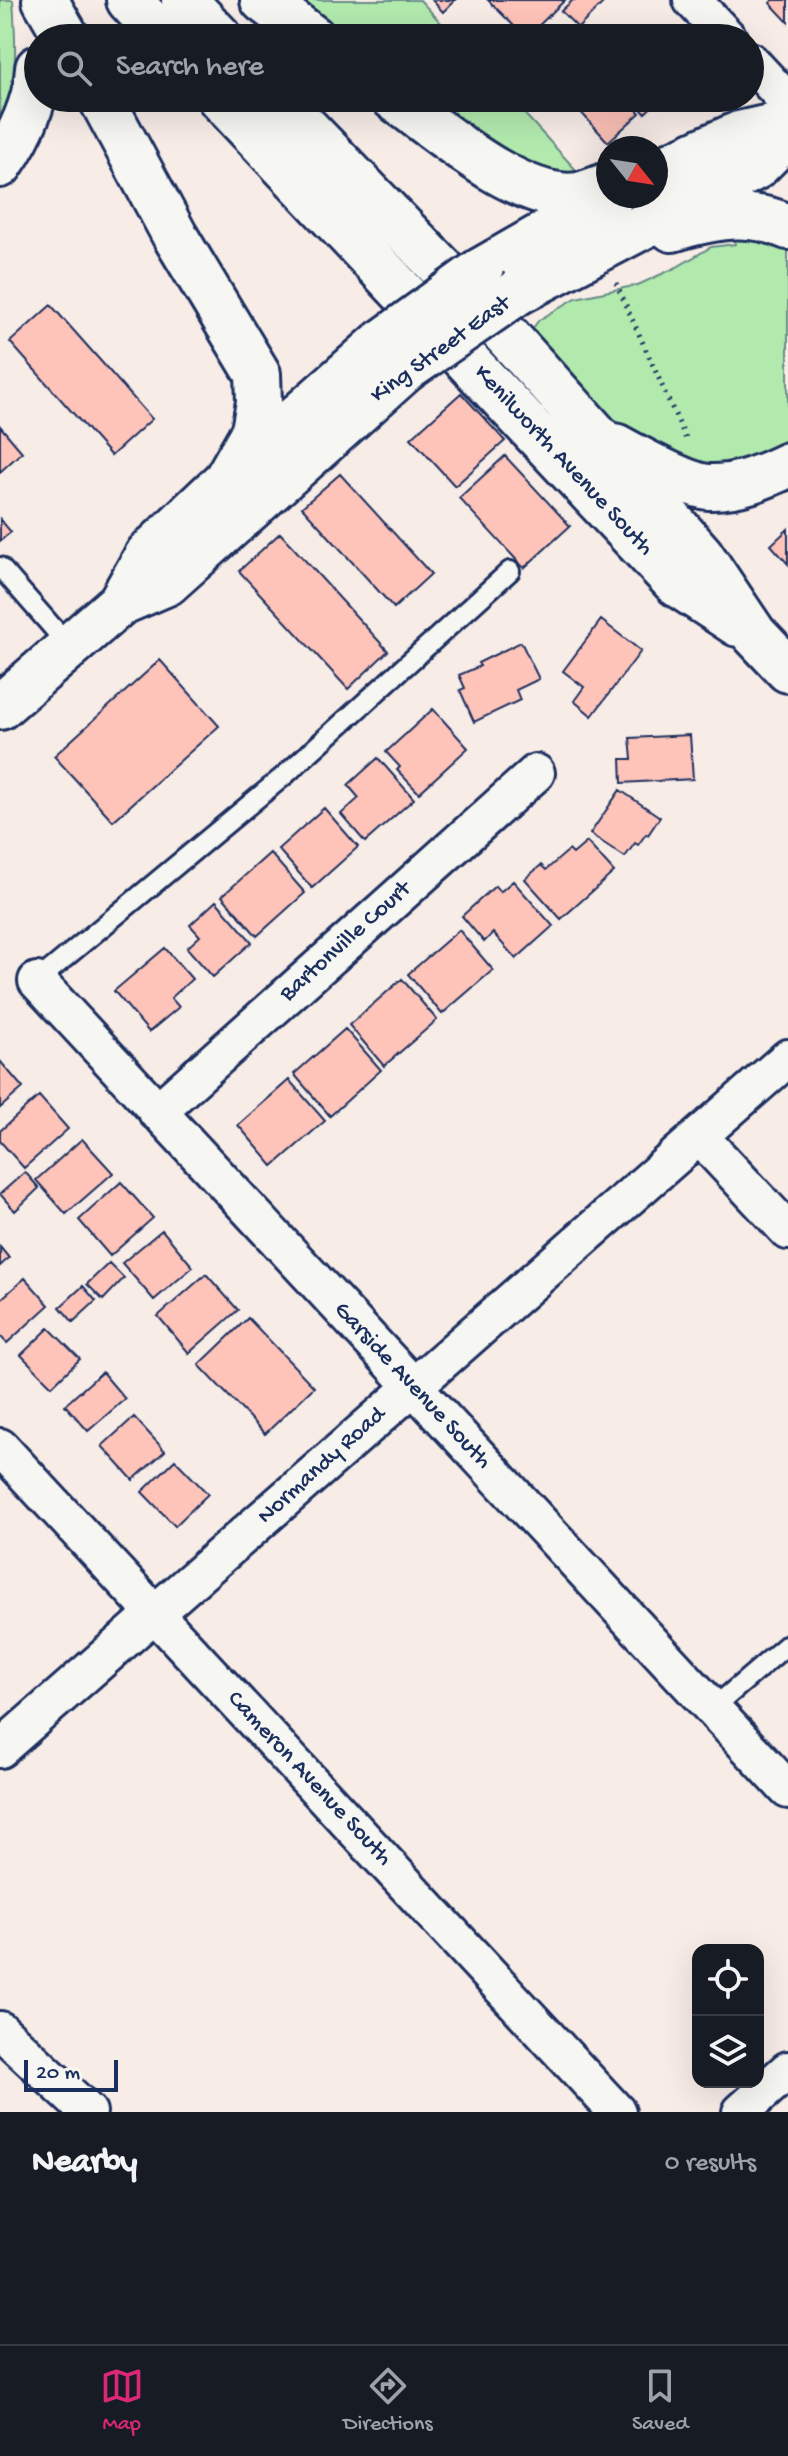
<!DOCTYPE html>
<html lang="en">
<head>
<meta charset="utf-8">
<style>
	body { margin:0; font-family:"Gochi Hand",sans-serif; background:#20242c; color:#f1f3f6 }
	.controls { position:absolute; right:24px; bottom:24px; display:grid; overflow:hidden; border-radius:16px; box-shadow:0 8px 32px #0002 }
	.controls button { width:72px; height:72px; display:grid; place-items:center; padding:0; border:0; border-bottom:2px solid #363941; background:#171b24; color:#f1f3f6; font:40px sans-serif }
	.compass { position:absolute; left:596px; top:136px; width:72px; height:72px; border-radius:50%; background:#171b24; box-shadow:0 8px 32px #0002; rotate:120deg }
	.scale { position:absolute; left:24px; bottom:20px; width:94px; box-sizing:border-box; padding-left:8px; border:4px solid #1b2f5e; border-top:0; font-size:22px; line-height:28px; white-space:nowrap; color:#1b2f5e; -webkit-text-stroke:6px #f6f6f2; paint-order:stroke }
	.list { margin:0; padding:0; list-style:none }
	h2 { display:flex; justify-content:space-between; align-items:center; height:104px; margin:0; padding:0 32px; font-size:34px }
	h2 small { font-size:26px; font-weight:400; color:#9ea1a6 }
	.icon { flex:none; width:44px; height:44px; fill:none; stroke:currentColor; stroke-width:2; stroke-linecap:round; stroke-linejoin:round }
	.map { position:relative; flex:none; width:788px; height:2112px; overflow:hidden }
	.search { position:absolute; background:#171b24; box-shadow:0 8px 32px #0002; left:24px; right:24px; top:24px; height:88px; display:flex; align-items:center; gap:20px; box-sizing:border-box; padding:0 28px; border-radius:44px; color:#9ea1a6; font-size:30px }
	.sheet { height:232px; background:#171b24 }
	nav { display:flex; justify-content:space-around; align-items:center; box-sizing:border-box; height:112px; border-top:2px solid #363941; background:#171b24; font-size:22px; color:#9ea1a6 }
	nav a { display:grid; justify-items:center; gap:4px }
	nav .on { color:#db2777 }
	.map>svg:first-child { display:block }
	.green { fill:#b2eaae; stroke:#668c86; stroke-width:2 }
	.building { fill:#ffc4b9; stroke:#1b2f5e; stroke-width:2 }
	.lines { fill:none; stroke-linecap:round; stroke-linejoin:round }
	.service-casing { stroke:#1b2f5e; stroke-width:24 }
	.minor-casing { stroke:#1b2f5e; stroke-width:42 }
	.secondary-casing { stroke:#1b2f5e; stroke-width:50 }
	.path { stroke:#1b2f5e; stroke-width:5; stroke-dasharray:2 6; stroke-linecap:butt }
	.service { stroke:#f6f6f2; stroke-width:18 }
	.minor { stroke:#f6f6f2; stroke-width:36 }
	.secondary { stroke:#f6f6f2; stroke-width:44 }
	.secondary-bridge-casing { stroke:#1b2f5e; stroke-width:50; stroke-linecap:butt }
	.secondary-bridge { stroke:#f6f6f2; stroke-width:44 }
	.labels { text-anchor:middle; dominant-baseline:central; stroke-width:6; stroke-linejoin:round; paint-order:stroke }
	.street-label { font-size:24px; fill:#1b2f5e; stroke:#f6f6f2 }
</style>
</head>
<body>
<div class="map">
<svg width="788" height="2112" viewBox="0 0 788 2112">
	<rect width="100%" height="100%" fill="#f8ece7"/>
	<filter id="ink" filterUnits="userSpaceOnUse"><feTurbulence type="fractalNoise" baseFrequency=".0125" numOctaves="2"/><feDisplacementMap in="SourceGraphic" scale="16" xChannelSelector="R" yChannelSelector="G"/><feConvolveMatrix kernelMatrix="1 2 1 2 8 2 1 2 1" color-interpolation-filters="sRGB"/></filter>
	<g filter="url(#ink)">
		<path class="green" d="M0,0H13C16,42 19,84 0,122Z
			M301,0H420L455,38H350Z
			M427,98H510L576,170L569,177L509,162Z
			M736,230L788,245V447L720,471L634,443L530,332L539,320L576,298L638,285L677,267L711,247L735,244Z"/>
		<path class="building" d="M432,0H455L443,12Z
			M488,0H565L526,38Z
			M573,0H601L604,2L578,28L561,11Z
			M773,0H788V22L770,3Z
			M568,98H626L640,113L608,142Z
			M631,98H661L645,113Z
			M51,305L152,419L111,456L10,342Z
			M461,393L505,441L455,486L411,438Z
			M0,426L22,452L0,472Z
			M505,456L570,526L524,568L459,498Z
			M340,474L431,574L394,608L302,507Z
			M0,519L11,532L0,541Z
			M788,529V564L771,545Z
			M280,533L388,651L348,689L239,571Z
			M601,620L641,651L592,716L574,701L584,687L563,671Z
			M521,642L539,679L516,690L520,700L474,722L460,690L465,688L459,675L480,666L478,663Z
			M160,660L219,726L113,821L54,756Z
			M433,709L468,748L419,793L397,770L400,767L386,752Z
			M690,735L693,779L622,783L621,759H632L630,738Z
			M378,758L414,799L365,842L341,814L359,798L348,785Z
			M620,790L660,817L648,835L646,834L638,845L635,843L625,857L590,834Z
			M324,808L358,847L312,888L278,849Z
			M587,842L614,872L561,919L525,879L541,865L546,870L569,850L573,854Z
			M270,853L305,893L257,936L222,896Z
			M513,881L553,926L516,959L493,933L484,942L462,916L495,886L500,892Z
			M216,901L252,942L213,977L187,948L200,936L190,925Z
			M459,930L493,970L442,1014L408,974Z
			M165,948L192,979L171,998L179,1007L149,1032L114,991Z
			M402,979L437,1020L384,1066L349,1025Z
			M345,1029L381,1070L330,1116L294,1074Z
			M0,1061L23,1088L0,1108Z
			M289,1080L325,1121L273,1166L238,1125Z
			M39,1096L68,1129L24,1168L0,1141V1131Z
			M82,1139L113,1173L66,1214L36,1180Z
			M25,1172L39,1188L15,1211L0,1194Z
			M121,1182L153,1218L110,1256L79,1220Z
			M162,1230L193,1267L154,1300L122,1263Z
			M0,1247L9,1258L0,1266Z
			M109,1263L124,1278L103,1300L87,1284Z
			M206,1274L238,1310L189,1353L158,1316Z
			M25,1278L49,1305L7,1343L0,1336V1300Z
			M83,1286L96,1301L73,1322L60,1307Z
			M248,1318L314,1387L265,1434L199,1365Z
			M49,1328L80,1359L52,1386L21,1355Z
			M102,1372L125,1399L88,1431L65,1405Z
			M134,1417L165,1451L133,1480L102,1446Z
			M175,1460L208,1494L175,1526L142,1492Z"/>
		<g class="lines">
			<defs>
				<path id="service" d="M0,567L69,646
					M37,981L285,775L510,571
					M712,1709L788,1644"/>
				<path id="minor" d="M692,0L728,38
					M750,61L788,102
					M37,981L788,1790
					M157,1112L536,773
					M699,1136L788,1231
					M0,1447L617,2112
					M0,1749L788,1058
					M0,2030L88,2112
					M741,2112L788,2070"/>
				<path id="secondary" d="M45,0L67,38
					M129,0L164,38
					M184,0L220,38
					M263,0L313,38
					M101,98L175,236L258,374L259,402L254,431L226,480
					M220,98L677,584L738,624
					M277,98L508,337L597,436L701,555L754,634L788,670
					M394,98C439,131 521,203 578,195C588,193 599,188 608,185
					M0,165C20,136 36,104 38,68
					M656,171L739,134L788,123
					M672,229C711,217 749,209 788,227
					M480,271L611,196
					M518,292L756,167L788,135
					M615,446C635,457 688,486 709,487C737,488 763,477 788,465
					M120,603L148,554L226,480L381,343
					M0,707L120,603L167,583L406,369"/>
			</defs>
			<use href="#service" class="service-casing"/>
			<use href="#minor" class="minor-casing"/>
			<use href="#secondary" class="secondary-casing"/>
			<path class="path" d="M616,283L686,439"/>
			<use href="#service" class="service"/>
			<use href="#minor" class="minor"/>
			<use href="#secondary" class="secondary"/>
			<defs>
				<path id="secondary-bridge" d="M381,343L480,271
					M406,369L518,292"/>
			</defs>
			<use href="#secondary-bridge" class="secondary-bridge-casing"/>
			<use href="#secondary-bridge" class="secondary-bridge"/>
		</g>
	</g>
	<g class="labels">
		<g class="street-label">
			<text transform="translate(441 350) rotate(-36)">King Street East</text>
			<text transform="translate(563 461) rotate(47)">Kenilworth Avenue South</text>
			<text transform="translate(346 942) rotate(-42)">Bartonville Court</text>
			<text transform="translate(412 1386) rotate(47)">Garside Avenue South</text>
			<text transform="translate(322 1466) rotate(-42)">Normandy Road</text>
			<text transform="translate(309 1779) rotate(47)">Cameron Avenue South</text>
		</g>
	</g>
</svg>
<div class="controls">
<button><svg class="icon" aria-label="locate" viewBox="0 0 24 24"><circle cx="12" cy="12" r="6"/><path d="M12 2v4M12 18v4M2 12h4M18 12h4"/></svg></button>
<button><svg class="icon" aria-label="layers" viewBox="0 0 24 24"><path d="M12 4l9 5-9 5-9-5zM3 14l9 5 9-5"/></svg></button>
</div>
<svg class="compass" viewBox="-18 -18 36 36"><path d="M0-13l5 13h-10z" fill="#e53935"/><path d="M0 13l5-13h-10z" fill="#9ea1a6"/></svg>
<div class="scale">20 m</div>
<div class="search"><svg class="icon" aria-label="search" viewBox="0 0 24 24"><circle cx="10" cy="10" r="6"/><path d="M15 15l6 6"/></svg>Search here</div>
</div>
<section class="sheet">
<h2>Nearby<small>0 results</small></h2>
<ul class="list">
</ul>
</section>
<nav>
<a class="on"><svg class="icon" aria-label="map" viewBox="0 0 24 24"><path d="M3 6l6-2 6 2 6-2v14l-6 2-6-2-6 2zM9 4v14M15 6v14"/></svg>Map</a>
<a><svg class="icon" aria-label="directions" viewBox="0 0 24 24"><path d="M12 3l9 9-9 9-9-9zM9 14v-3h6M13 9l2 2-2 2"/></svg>Directions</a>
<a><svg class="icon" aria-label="saved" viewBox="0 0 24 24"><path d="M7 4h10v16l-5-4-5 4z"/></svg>Saved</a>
</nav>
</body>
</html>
